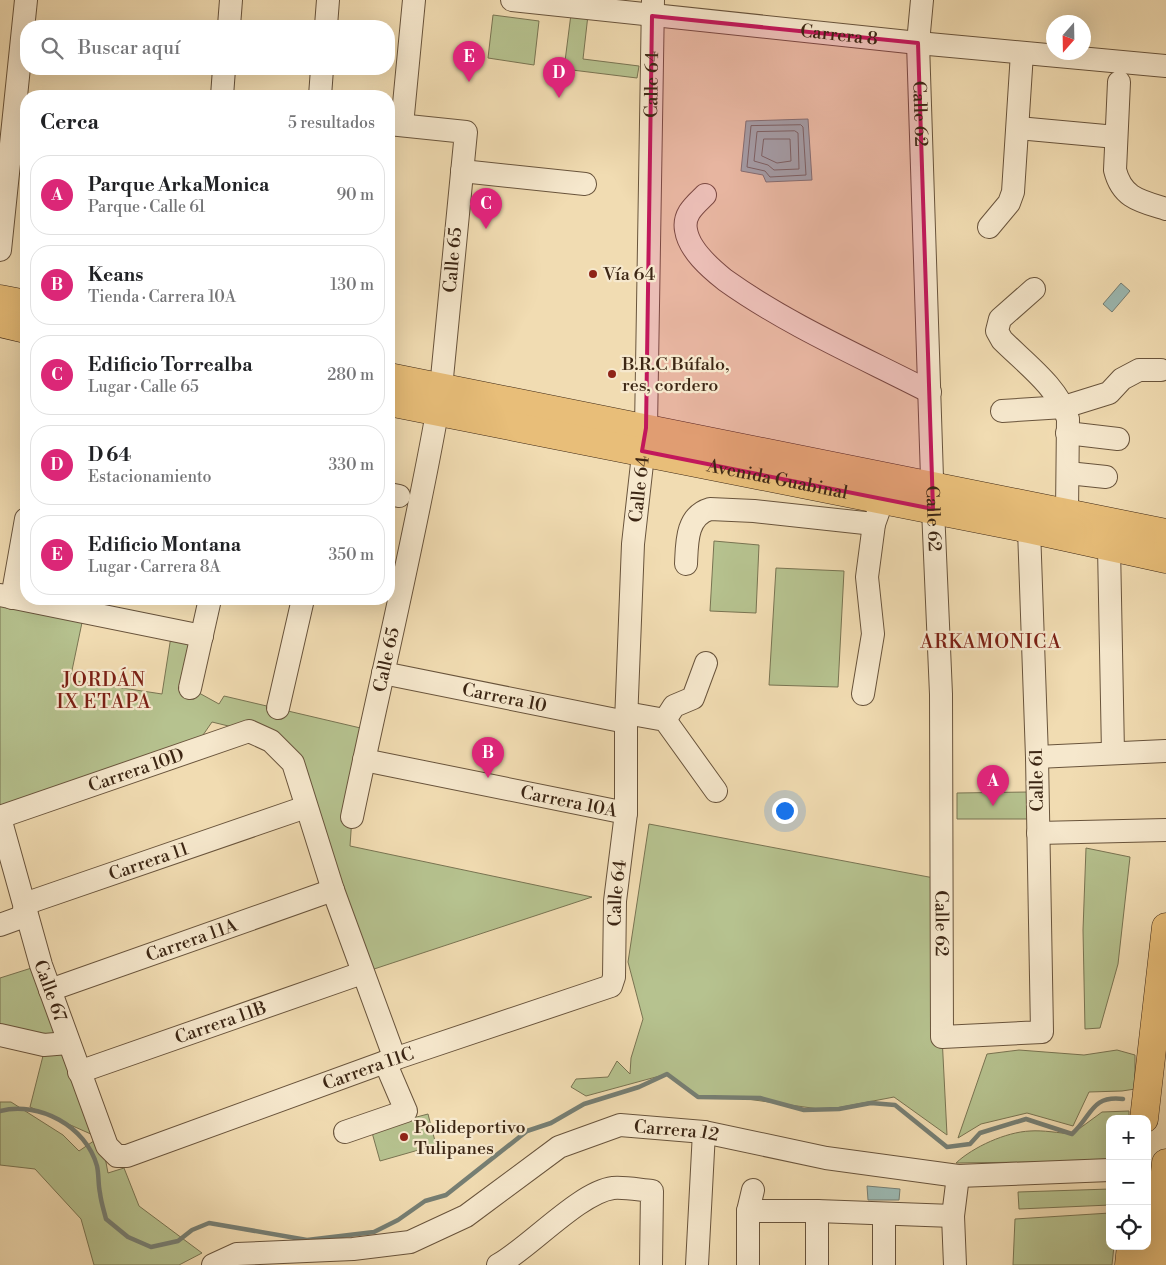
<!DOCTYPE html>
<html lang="es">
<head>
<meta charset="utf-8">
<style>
	body { margin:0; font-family:"Libre Bodoni",serif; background:#f6f6f6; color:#202124 }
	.controls { position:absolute; right:15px; bottom:15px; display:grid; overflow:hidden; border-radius:10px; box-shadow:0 5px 20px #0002 }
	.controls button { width:45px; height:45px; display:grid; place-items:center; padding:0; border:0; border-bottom:1px solid #e0e0e0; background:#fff; color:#202124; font:25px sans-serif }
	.compass { position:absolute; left:1046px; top:15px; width:45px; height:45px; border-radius:50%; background:#fff; box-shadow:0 5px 20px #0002; rotate:200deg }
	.you { position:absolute; left:784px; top:810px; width:18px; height:18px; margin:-12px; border:4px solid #fff; border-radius:50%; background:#1a73e8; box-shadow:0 0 0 8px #1a73e833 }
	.badge { display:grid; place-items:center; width:32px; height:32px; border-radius:50%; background:#db2777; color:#fff; font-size:16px; font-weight:700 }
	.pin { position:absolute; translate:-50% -41px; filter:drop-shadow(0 1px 2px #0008) }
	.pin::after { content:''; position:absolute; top:26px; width:18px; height:15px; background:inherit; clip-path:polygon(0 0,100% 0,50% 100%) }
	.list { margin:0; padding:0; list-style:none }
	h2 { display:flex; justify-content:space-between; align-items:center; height:65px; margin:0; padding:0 20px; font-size:21px }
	h2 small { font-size:16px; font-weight:400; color:#757577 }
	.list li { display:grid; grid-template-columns:32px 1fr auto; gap:15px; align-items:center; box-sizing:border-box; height:80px; margin:0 10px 10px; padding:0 10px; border:1px solid #e0e0e0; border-radius:20px }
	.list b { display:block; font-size:19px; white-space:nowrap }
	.list p { margin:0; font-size:16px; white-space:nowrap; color:#757577 }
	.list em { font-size:16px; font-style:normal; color:#757577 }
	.icon { flex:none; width:28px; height:28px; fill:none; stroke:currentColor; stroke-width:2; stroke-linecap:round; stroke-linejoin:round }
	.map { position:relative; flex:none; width:1166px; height:1265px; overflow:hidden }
	.search { position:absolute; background:#fff; box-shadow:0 5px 20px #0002; left:20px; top:20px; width:375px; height:55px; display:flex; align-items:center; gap:12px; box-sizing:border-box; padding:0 18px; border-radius:20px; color:#757577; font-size:19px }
	.panel { position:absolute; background:#fff; box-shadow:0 5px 20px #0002; left:20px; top:90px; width:375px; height:515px; border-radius:20px }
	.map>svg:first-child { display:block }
	.green { fill:#b6c28f; stroke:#797452 }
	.water { fill:#9cbab4; stroke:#767f74 }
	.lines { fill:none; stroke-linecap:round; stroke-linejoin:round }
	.shore { stroke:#6c7064; stroke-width:1 }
	.stream { stroke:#767f74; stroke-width:4.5 }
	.minor-casing { stroke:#69543c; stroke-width:24 }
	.major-casing { stroke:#3c2614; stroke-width:29 }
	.minor { stroke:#f6e8cd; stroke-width:22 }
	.major { stroke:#e8be79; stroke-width:28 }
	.marked { fill:#c2185b; fill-opacity:0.2; stroke:#c2185b; stroke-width:4; stroke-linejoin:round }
	.poi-dot { fill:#8f2418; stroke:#f6e8cd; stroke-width:2 }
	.labels { text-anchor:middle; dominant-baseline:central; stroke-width:4.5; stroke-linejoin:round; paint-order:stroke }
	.street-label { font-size:18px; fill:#3c2614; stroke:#f6e8cd }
	.poi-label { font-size:18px; fill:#3c2614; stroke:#f6e8cd; text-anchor:start }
	.neighbourhood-label { font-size:19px; letter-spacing:1px; fill:#7a1f14; stroke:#f6e8cd }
</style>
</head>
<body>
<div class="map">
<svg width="1166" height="1265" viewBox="0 0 1166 1265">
	<rect width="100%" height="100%" fill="#f1dcb2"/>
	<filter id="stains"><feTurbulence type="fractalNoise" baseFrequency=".004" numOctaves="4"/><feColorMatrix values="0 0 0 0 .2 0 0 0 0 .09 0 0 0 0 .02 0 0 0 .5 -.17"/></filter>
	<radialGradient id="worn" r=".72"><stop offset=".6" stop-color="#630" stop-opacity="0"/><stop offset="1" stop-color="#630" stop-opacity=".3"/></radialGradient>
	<path class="green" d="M571,14L588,15L583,59L639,66L637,78L564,69Z
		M493,15L539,21L534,65L488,58Z
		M714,541L759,545L756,613L710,611Z
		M776,568L844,571L838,687L769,685Z
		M0,595L84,613L70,680L162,694L172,630L202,636L190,688L219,704L224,696L369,730L352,817L350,846L592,897L362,973L293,763L249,731L212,722L194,748L0,817Z
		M1029,792V819H957V793Z
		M649,824L934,878L947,1135L894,1097L826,1110L740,1098L698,1097L667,1074L586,1096L571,1087L576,1079L608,1077L617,1061L630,1074L631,1058L643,1019L628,962Z
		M1086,848L1130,857L1118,964L1100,1028L1085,1029L1083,930Z
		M41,965L68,1043L0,1035V978Z
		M60,1047L93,1135L30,1107L45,1048Z
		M1019,1050L1084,1055L1117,1050L1135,1055V1089L1122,1091L1089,1092L1073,1126L1027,1113L981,1124L958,1138L987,1054Z
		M0,1102H11L63,1135L79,1151L101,1136L108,1173L124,1168L139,1206L202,1253L179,1265H94L81,1219L35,1169L0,1165Z
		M1129,1111V1119H1110V1161L956,1163C973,1147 1006,1132 1030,1131C1043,1130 1059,1133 1072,1134L1102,1112Z
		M428,1114L436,1145L380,1161L371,1129Z
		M1110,1189V1205L1019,1209L1018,1192Z
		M1110,1213V1246H1114L1112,1265H1013L1015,1219Z"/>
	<path class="water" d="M808,119L812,180L766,182L763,175L741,171L746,121Z
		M1121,283L1130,291L1112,312L1103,304Z
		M867,1186L900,1189L899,1200H868Z"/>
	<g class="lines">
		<path class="shore" d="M801,125L803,127L806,175L770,177L765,171L747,167L751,126Z
			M795,131L798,133L799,169L774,170L768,165L754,161L757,132Z
			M764,139H790L791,161L777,163L762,156Z"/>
		<path class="stream" d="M0,1111C39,1101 86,1126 97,1166C99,1175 98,1184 100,1193C101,1202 104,1211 106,1219L128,1237L151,1247L178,1241L192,1230L209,1223L307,1240L374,1232L398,1220L425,1201L446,1195L527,1131L551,1123L584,1104L639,1087L667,1074L698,1097L760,1098L804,1110L839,1109L871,1103L895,1105L947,1147L970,1144L980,1133L1026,1119L1072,1134C1092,1116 1091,1095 1123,1099"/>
		<defs>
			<g id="minor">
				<path id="s1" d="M512,0L918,43L1166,66"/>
				<path id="s2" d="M922,0L918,43L933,509L941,694L942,1037L1042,1032L1037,757L1029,529"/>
				<path d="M229,26L231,0"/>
				<path d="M326,26L328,0"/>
				<path d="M1119,82L1115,170C1122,198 1140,201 1166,209"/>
				<path d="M222,96L224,69"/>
				<path d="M320,96L322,69"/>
				<path d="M389,124L466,132L441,388"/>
				<path d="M402,125L414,0"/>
				<path d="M1018,128L1116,137"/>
				<path d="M462,171L585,184"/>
				<path d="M705,195C695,205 683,214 686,230C689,250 710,268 725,280C788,325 862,357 930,392"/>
				<path d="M989,227L1009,203L1013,192L1022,53"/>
				<path d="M0,250L26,0"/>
				<path d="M1034,289L1000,319L997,331L1002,340C1026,364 1058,387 1068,419L1067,512"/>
				<path d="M1002,411L1064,407L1109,393L1122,379L1139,370H1161"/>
				<path d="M1067,433L1118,439"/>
				<path d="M1068,473L1106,477"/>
				<path d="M389,494L399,496"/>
				<path d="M1109,547L1113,753"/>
				<path d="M686,564C687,543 686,516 710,509L754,511L874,524"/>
				<path d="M0,595L202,636"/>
				<path d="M12,598L26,519"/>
				<path id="s3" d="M383,673L626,722"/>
				<path d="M190,688L210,599"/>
				<path d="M863,694L873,634L867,577L874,524L879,510"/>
				<path d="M278,708L303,599"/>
				<path d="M626,713L665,720L716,791"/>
				<path d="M665,720L674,706L693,698L706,663"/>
				<path d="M1037,757L1165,751"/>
				<path id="s4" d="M364,760L626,813"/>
				<path id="s5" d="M0,817L249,731L271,741L293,763L333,890L395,1059"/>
				<path id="s6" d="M352,817C380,682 413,548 437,413"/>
				<path id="s7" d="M0,818L41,965L107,1146L117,1156H127L385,1062L611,986L614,977L615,901L626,813V722L633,544L646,428L653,0"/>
				<path d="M1038,833L1166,830"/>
				<path id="s8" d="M0,925L22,917L25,907L33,901L306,807"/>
				<path id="s9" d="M50,990L333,890"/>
				<path d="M0,1035L44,1045L68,1043"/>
				<path id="s10" d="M79,1072L362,973"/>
				<path d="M345,1132L406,1111L385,1062"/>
				<path d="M748,1211H817L953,1216"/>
				<path d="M884,1215V1265"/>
				<path id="s11" d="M213,1265L237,1254L353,1249L410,1242L466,1216L559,1147L620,1125L704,1132L826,1158L958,1176L1110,1170"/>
				<path d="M498,1265C529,1248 580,1192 613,1188C625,1187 640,1190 652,1191L651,1265"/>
				<path d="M697,1265L704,1132"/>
				<path d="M748,1265V1211L753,1190"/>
				<path d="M817,1265V1211"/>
				<path d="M955,1265L953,1216L958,1176"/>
			</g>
			<g id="major">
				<path d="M0,299L26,304"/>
				<path d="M0,323L26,329"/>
				<path d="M389,377L1166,533"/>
				<path id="s12" d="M389,402L1029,529L1166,559"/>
				<path d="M1144,1119L1166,927"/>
				<path d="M1129,1265L1131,1246"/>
				<path d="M1155,1265L1166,1163"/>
			</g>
		</defs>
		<use href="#minor" class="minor-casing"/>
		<use href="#major" class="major-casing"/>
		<use href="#minor" class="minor"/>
		<use href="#major" class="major"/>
	</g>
	<path class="marked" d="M652,16L918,43L933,509L642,451L646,428Z"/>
	<g class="poi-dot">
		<circle cx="593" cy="274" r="5"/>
		<circle cx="612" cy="374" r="5"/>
		<circle cx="404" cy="1137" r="5"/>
	</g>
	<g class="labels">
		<g class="street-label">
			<text stroke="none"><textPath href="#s1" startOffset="329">Carrera 8</textPath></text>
			<text stroke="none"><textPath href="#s7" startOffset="1786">Calle 64</textPath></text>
			<text stroke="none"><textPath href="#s2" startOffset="114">Calle 62</textPath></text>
			<text transform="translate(453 260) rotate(-85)">Calle 65</text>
			<text stroke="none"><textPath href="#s12" startOffset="396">Avenida Guabinal</textPath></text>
			<text stroke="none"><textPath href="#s7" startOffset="1381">Calle 64</textPath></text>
			<text stroke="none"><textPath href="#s2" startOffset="519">Calle 62</textPath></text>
			<text stroke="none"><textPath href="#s6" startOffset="161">Calle 65</textPath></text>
			<text stroke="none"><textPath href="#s3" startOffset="124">Carrera 10</textPath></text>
			<text stroke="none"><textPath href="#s5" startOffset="144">Carrera 10D</textPath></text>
			<text transform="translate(1037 780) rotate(-91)">Calle 61</text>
			<text stroke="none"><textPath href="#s4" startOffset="209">Carrera 10A</textPath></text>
			<text stroke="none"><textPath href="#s8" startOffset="166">Carrera 11</textPath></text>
			<text stroke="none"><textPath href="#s7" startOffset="976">Calle 64</textPath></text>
			<text stroke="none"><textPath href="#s2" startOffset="924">Calle 62</textPath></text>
			<text stroke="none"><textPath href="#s9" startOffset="150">Carrera 11A</textPath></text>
			<text stroke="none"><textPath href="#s7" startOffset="180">Calle 67</textPath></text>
			<text stroke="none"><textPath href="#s10" startOffset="150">Carrera 11B</textPath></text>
			<text stroke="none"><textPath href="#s7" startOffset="626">Carrera 11C</textPath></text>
			<text stroke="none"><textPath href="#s11" startOffset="499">Carrera 12</textPath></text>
		</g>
		<g class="poi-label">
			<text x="603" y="274">Vía 64</text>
			<text x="622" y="364">B.R.C Búfalo,<tspan x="622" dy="21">res, cordero</tspan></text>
			<text x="414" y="1127">Polideportivo<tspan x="414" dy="21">Tulipanes</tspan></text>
		</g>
		<g class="neighbourhood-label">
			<text x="991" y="642">ARKAMONICA</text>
			<text x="104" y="680">JORDÁN<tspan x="104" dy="22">IX ETAPA</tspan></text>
		</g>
	</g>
	<rect width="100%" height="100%" filter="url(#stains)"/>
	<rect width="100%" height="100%" fill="url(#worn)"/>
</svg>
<div class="controls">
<button>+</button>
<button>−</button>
<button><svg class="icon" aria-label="locate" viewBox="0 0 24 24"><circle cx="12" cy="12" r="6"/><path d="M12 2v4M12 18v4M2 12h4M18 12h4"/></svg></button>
</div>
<svg class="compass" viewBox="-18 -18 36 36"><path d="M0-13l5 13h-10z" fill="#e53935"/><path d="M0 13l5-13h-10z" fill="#757577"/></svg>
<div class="you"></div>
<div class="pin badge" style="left:993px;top:806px">A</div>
<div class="pin badge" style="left:488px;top:778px">B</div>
<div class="pin badge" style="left:486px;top:229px">C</div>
<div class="pin badge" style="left:559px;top:98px">D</div>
<div class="pin badge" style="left:469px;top:82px">E</div>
<div class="search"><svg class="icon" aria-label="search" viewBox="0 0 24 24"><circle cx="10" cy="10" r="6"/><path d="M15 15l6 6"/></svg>Buscar aquí</div>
<section class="panel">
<h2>Cerca<small>5 resultados</small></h2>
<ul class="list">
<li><span class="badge">A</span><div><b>Parque ArkaMonica</b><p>Parque · Calle 61</p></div><em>90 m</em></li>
<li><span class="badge">B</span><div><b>Keans</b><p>Tienda · Carrera 10A</p></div><em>130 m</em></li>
<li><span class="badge">C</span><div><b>Edificio Torrealba</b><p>Lugar · Calle 65</p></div><em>280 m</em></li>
<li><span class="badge">D</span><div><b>D 64</b><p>Estacionamiento</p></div><em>330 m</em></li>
<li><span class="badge">E</span><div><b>Edificio Montana</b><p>Lugar · Carrera 8A</p></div><em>350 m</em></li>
</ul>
</section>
</div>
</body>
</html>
